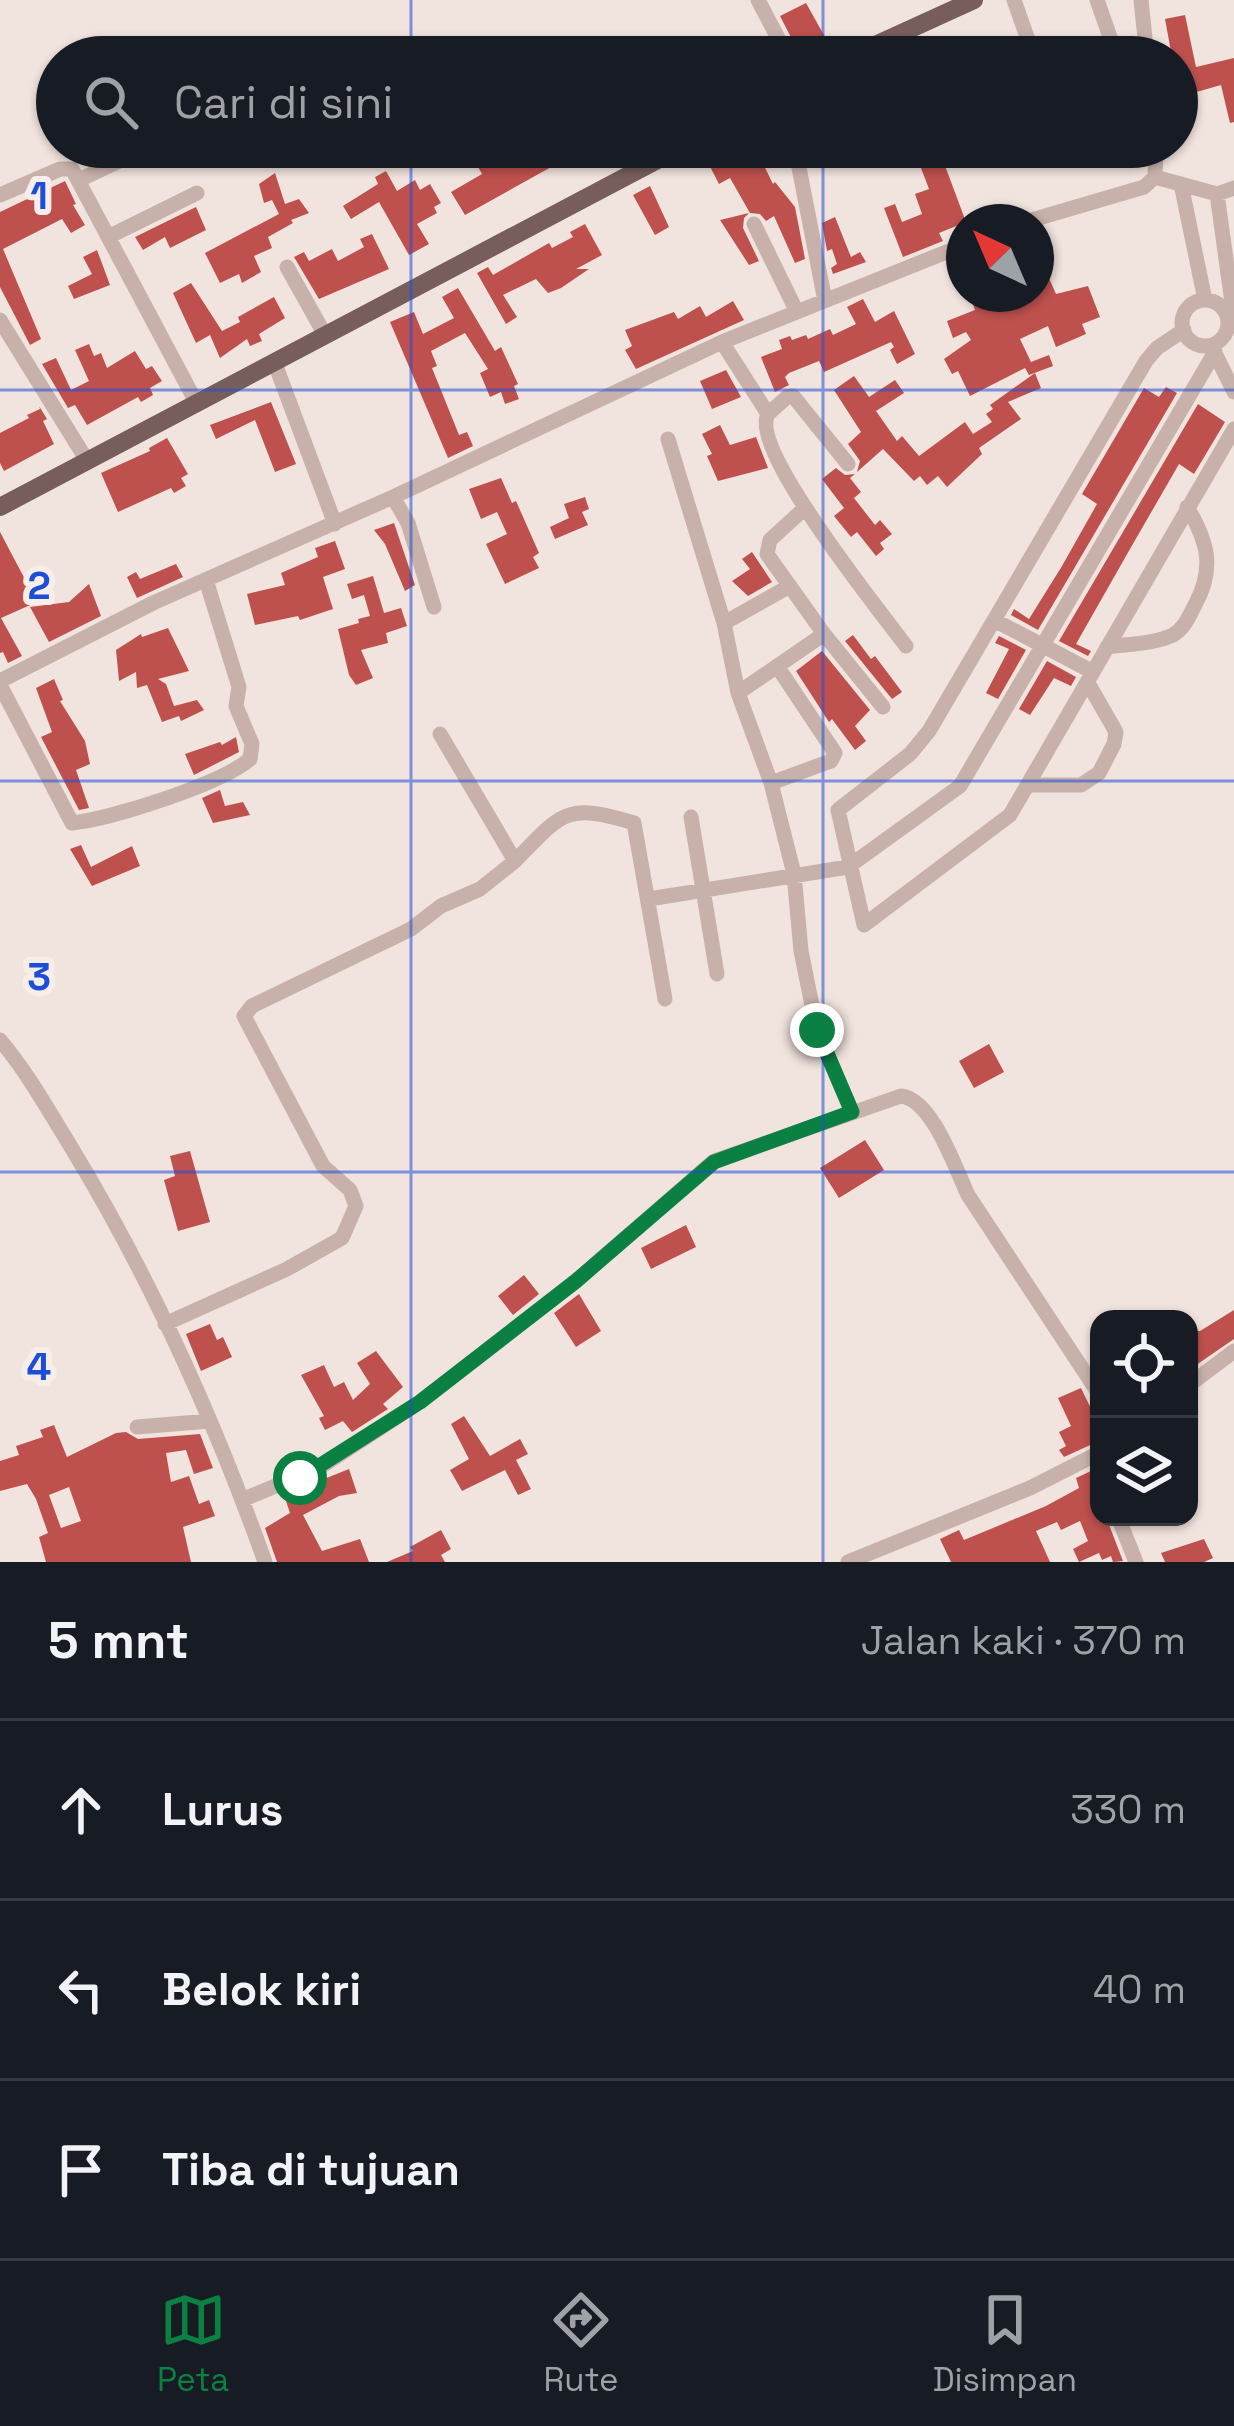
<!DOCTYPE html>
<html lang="id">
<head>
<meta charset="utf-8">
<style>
	body { margin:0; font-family:"Space Grotesk",sans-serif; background:#242831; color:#f1f3f6 }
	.controls { position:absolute; right:36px; bottom:36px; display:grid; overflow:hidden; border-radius:24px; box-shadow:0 3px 9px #0004 }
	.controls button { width:108px; height:108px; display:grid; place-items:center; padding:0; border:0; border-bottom:3px solid #363941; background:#171b24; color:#f1f3f6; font:60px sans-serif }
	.compass { position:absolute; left:946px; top:204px; width:108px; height:108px; border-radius:50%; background:#171b24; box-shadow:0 3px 9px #0004; rotate:316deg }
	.stop { position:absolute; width:36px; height:36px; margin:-27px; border:9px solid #0b8043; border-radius:50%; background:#fff }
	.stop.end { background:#0b8043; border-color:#fff; box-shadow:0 3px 12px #0008 }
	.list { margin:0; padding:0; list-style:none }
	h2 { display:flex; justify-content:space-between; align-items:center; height:156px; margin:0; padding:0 48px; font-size:51px }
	h2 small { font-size:39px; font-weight:400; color:#9ea1a6 }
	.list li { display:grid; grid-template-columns:78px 1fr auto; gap:36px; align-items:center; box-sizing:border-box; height:180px; padding:0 48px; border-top:3px solid #363941 }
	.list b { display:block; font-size:45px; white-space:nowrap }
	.list em { font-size:39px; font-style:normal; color:#9ea1a6 }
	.icon { flex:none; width:66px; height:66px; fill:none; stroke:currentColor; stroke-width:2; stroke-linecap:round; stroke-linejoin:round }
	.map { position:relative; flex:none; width:1234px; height:1562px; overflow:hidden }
	.search { position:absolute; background:#171b24; box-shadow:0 3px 9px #0004; left:36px; right:36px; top:36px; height:132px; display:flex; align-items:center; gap:30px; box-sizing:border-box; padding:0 42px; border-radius:66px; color:#9ea1a6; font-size:45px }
	.sheet { height:696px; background:#171b24 }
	nav { display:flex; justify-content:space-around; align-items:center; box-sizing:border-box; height:168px; border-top:3px solid #363941; background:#171b24; font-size:33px; color:#9ea1a6 }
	nav a { display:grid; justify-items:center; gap:6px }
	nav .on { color:#0b8043 }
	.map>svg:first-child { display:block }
	.building { fill:#be514e; fill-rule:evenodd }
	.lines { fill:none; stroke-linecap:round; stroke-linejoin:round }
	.minor { stroke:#c8b1aa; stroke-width:15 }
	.major { stroke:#775e5b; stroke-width:18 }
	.route { stroke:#0b8043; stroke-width:15 }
	.grid { fill:none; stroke:#1d4ed8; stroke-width:3; stroke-opacity:0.55 }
	.grid-label { font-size:39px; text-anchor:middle; font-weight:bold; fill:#1d4ed8; stroke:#f8eee9; stroke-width:12; stroke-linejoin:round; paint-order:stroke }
</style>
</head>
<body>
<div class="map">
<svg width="1234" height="1562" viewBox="0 0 1234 1562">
	<rect width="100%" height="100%" fill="#f1e3dd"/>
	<path class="building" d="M806,3L825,37L799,53L780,16Z
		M1185,15L1196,67L1234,58V122L1230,123L1221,85L1179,97L1177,57H1172L1165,19Z
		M467,147H616L590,162L585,154L564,165L562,161L465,215L451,192L482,174Z
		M748,147H755L773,184L775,182L795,207L805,259L795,263L774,216L766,221L760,214L750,213L730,178L719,184L704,155L717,148L723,159Z
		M913,147H938L966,222L939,233L943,241L903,257L884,208L895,204L902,222L922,214L915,194L929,189Z
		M386,171L397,191L415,180L420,190L430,184L441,203L434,207L437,213L417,224L429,244L409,255L379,202L351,219L343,206L378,184L375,177Z
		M275,173L285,204L299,199L309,213L291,220L293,223L268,237L272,248L254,256L261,272L242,283L239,274L220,283L205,253L279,214L272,200L264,203L259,184Z
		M65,181L76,204L73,205L85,225L71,233L62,219L3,249L41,339L30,345L0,287V212Z
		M650,186L669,227L655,235L633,195Z
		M196,207L206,230L170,248L165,237L143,250L135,237Z
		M749,213L744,218L743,228L759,261L749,265L720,220Z
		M835,217L851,257L860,252L866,262L833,274L831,268L837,264L832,249L827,251L822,223Z
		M585,224L602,255L576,269H589L561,288L548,293L536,279L503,295L517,317L506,324L477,273L488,267L493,275L549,243L552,248L573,237L570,232Z
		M372,234L389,269L319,299L294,257L304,252L309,261L332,249L338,261L364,247L360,239Z
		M1036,249L1056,294L1088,286L1100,317L1082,324L1086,334L1056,347L1048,326L1020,339L1031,362L1049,355L1053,366L1029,375L1025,368L970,396L958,371L952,374L944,359L971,340L966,332L953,338L947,321L975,310L970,297L979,294H1036Z
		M97,250L110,285L74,299L68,286L92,274L83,257Z
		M191,283L222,331L240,322L238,317L274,297L285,318L259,334L262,341L250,346L247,339L220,358L210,335L196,343L173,293Z
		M458,288L495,351L501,347L518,384L514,386L519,399L505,404L501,392L490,397L480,373L488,369L465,333L431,351L437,366L432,368L459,435L467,432L473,446L448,458L390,322L414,312L423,334L454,318L442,297Z
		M863,299L875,322L894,311L915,354L897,364L890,350L894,347L891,342L824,372L819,361L789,373L785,377L789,385L775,392L761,357L782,349L779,340L790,336L792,340L806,335L808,339L830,329L833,335L856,324L847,307Z
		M733,301L744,320L636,369L625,350L632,346L625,330L674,312L678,319L700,306L706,317Z
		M89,344L94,356L101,353L107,368L135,351L146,369L152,366L162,381L150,388L153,395L141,402L138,397L87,425L75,405L68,408L42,364L56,358L71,390L89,381L75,350Z
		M726,370L741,397L712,409L700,381Z
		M1035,373L1041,388L1008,402L1021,419L979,448L982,454L947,487L938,476L927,485L920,476L914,481L883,449L857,472L860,461L848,444L861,432L834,390L854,376L869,397L895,380L904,393L876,411L897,441L902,436L919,456L965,422L973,434L992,422L986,414L993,409L990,405Z
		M1166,387L1177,393L1038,630L1011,615L1014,609L1029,619L1062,566L1097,504L1082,494L1144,388L1159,397Z
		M271,402L296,464L275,472L255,420L216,439L210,425Z
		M1198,404L1225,422L1194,474L1179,464L1130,549L1076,644L1091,651L1088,656L1059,641Z
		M39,406L47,419L43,421L54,444L4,471L0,463V433L29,418L27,415L40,409Z
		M720,425L730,445L756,437L768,468L718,481L707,456L712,454L702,434Z
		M167,438L188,474L181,478L186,486L174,493L171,488L118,512L101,473L150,451L149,448Z
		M836,468L845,475L855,474L850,478L861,492L854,498L875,525L880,520L892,534L880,543L884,549L876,556L857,532L851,537L834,516L844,508L822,479Z
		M501,478L512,503L516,501L539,553L533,557L539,568L505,584L486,544L507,534L497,512L481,519L469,489Z
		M585,497L589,509L582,512L588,525L555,539L550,527L569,518L564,504Z
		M394,523L415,585L405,591L385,544L374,530Z
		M0,532L37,602L1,618L22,656L8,663L3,652L0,653Z
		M335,541L345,569L323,577L333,609L300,620L298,616L255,625L247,594L285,585L281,573L318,557L315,548Z
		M752,552L772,582L748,596L732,581L750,569L742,559Z
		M176,564L183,577L137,598L127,577L136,572L140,579Z
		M373,576L384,613L401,608L407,626L386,633L388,643L361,650L373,678L356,685L349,675L338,629L359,623L358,619L370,616L364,595L352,599L347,584Z
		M89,584L101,616L49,642L30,607L69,602Z
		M168,628L189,671L158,679L166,684L174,706L197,700L204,710L181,721L179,716L162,722L147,685L137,688L136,672L119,681L116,650L141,634L142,637Z
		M853,635L871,659L875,656L902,692L892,699L845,641Z
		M999,636L1026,650L998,699L986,693L1009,649L995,643Z
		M822,651L870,710L855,726L866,741L855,750L832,719L829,722L796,671Z
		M1047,661L1076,677L1071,686L1054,678L1030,715L1019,709Z
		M54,679L63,700L60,701L85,741L90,764L76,770L89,808L79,810L41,737L52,732L36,688Z
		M236,737L239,752L194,775L185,754L220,742L222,745Z
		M220,790L225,806L243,802L250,815L213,823L202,798Z
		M81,845L91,867L132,846L140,866L92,886L70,849Z
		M989,1044L1004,1072L974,1088L959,1061Z
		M865,1140L884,1170L839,1198L820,1168Z
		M190,1151L210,1222L178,1231L164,1180L175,1176L170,1156Z
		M686,1225L696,1247L651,1269L641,1248Z
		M524,1275L539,1294L513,1315L498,1296Z
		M579,1294L601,1331L576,1347L554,1313Z
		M1234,1310V1339L1189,1370V1330L1200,1331Z
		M210,1324L217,1340L223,1337L232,1357L201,1371L186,1334Z
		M376,1351L403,1387L383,1404L388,1409L352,1432L343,1421L325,1430L319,1418L324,1416L301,1375L324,1365L334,1387L344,1382L353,1400L370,1384L357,1363Z
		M1081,1388L1099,1425V1441L1064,1457L1059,1450L1066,1446L1059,1432L1071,1426L1058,1398Z
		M464,1416L490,1456L520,1439L528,1454L516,1460L531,1489L518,1495L505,1470L462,1491L450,1470L469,1459L451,1424Z
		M54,1425L67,1457L116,1433L126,1432L138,1439L200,1434L213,1468L194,1474L186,1450L166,1453L171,1482L189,1476L199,1504L209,1500L215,1516L183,1527L191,1562H46L39,1537L48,1533L36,1499L27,1484L0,1491V1461L19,1455L16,1446L43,1437L40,1430ZM69,1487L81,1521L61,1528L49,1495Z
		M349,1469L357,1493L339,1496L303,1515L322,1551L360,1539L369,1562H277L265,1528L290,1513L284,1495Z
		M1091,1471L1099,1486V1517H1106L1123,1561L1113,1562L1111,1556L1102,1560L1099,1553L1079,1562L1073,1549L1088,1541L1080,1521L1061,1530L1057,1522L1036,1531L1050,1562H951L940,1539L959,1530L964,1540L1046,1506L1079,1488L1076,1478Z
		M441,1530L451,1549L441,1555L445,1562H387L413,1551L410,1547Z
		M1204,1539L1213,1558L1204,1562H1165L1161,1553Z"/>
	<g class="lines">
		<path class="minor" d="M758,0L788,57
			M1014,0L1034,57
			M1097,0L1116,54
			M1141,0L1147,57
			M1106,57L1146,44
			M795,147L825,301
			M1155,177L1217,194L1234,317
			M79,180L149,147
			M1181,184L1205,300
			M1217,194L1234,188
			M0,195L60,169H72L196,402
			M1025,222L1144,187L1155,177L1156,147
			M754,224L797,312
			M110,236L197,193
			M287,267L325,335
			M1182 323a23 23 0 1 1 46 0a23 23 0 1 1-46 0Z
			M0,320L86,459
			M1184,330L1157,348L1146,361L929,731L910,754L838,810L864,925L1010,815L1234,429
			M722,342L768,414C749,449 880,611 906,646
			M1212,347L1234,392
			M274,361L335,524
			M768,414L787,397L793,396L848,464
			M668,439L724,623L738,693L771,783L794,874L801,951L817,1030L852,1112
			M393,497L408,523L434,607
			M805,508L770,540L767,554L824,634L883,707
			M994,620L1093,672
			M724,623L790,586
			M1107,647C1127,644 1154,644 1173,635C1185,628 1189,616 1195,605C1215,568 1208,542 1187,507
			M0,681L153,603L393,497L722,342L964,245
			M0,685L72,823C111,819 221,784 250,759L252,744L236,706L239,687L206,580
			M738,693L824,634
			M440,734L515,861C562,813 565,802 634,823L665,999
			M771,783L831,761L835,753L777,666
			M1028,785H1081L1099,773L1114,744L1116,732L1088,683
			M691,817L717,974
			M649,899L848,867L960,786L1215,352
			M0,1040C28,1073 48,1110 71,1147C150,1277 214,1419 265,1562
			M165,1324L287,1269L342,1238L356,1206L350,1190L323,1166L244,1016L252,1006L411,929L441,906L480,889L515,861
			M1189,1385L1234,1351
			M137,1427L210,1421
			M244,1499L319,1468L420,1402L576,1281L714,1161L901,1096C933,1100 955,1168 968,1195L1099,1394
			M1118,1517L1136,1562
			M848,1562L1030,1488L1099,1453"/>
		<path class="major" d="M849,57L974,0
			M0,507L682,147"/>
	</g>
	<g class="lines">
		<path class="route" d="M300,1478L420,1402L576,1281L714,1162L852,1112L817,1030"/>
	</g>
	<path class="grid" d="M411,0V57M823,0V57M411,147V1562M823,147V1562M0,390H1234M0,781H1234M0,1172H1234"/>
	<g class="grid-label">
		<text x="39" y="209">1</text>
		<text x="39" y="599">2</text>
		<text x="39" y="990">3</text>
		<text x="39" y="1380">4</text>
	</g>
</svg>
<div class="controls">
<button><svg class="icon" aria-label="locate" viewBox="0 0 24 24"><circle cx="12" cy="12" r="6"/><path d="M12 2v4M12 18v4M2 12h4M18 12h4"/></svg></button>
<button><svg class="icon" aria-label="layers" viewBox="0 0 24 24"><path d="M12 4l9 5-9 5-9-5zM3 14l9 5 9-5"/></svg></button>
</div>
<svg class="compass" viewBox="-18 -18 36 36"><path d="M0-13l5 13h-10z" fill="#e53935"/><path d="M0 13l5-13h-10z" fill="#9ea1a6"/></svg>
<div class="stop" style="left:300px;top:1478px"></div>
<div class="stop end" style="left:817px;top:1030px"></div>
<div class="search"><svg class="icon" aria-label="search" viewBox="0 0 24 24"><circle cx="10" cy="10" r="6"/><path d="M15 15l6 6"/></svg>Cari di sini</div>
</div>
<section class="sheet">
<h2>5 mnt<small>Jalan kaki · 370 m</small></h2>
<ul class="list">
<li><svg class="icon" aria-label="ahead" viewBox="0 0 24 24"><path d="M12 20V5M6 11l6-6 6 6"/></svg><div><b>Lurus</b></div><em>330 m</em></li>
<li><svg class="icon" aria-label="left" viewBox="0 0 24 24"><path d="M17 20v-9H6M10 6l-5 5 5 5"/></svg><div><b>Belok kiri</b></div><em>40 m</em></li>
<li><svg class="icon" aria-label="arrive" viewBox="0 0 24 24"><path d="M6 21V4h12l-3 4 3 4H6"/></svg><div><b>Tiba di tujuan</b></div></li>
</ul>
</section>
<nav>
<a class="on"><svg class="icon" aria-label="map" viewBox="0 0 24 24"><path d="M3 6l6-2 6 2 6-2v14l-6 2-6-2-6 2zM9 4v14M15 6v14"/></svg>Peta</a>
<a><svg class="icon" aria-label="directions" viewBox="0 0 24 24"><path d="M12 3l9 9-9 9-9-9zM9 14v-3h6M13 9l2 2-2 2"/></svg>Rute</a>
<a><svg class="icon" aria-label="saved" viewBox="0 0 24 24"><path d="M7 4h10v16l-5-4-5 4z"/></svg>Disimpan</a>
</nav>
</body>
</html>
